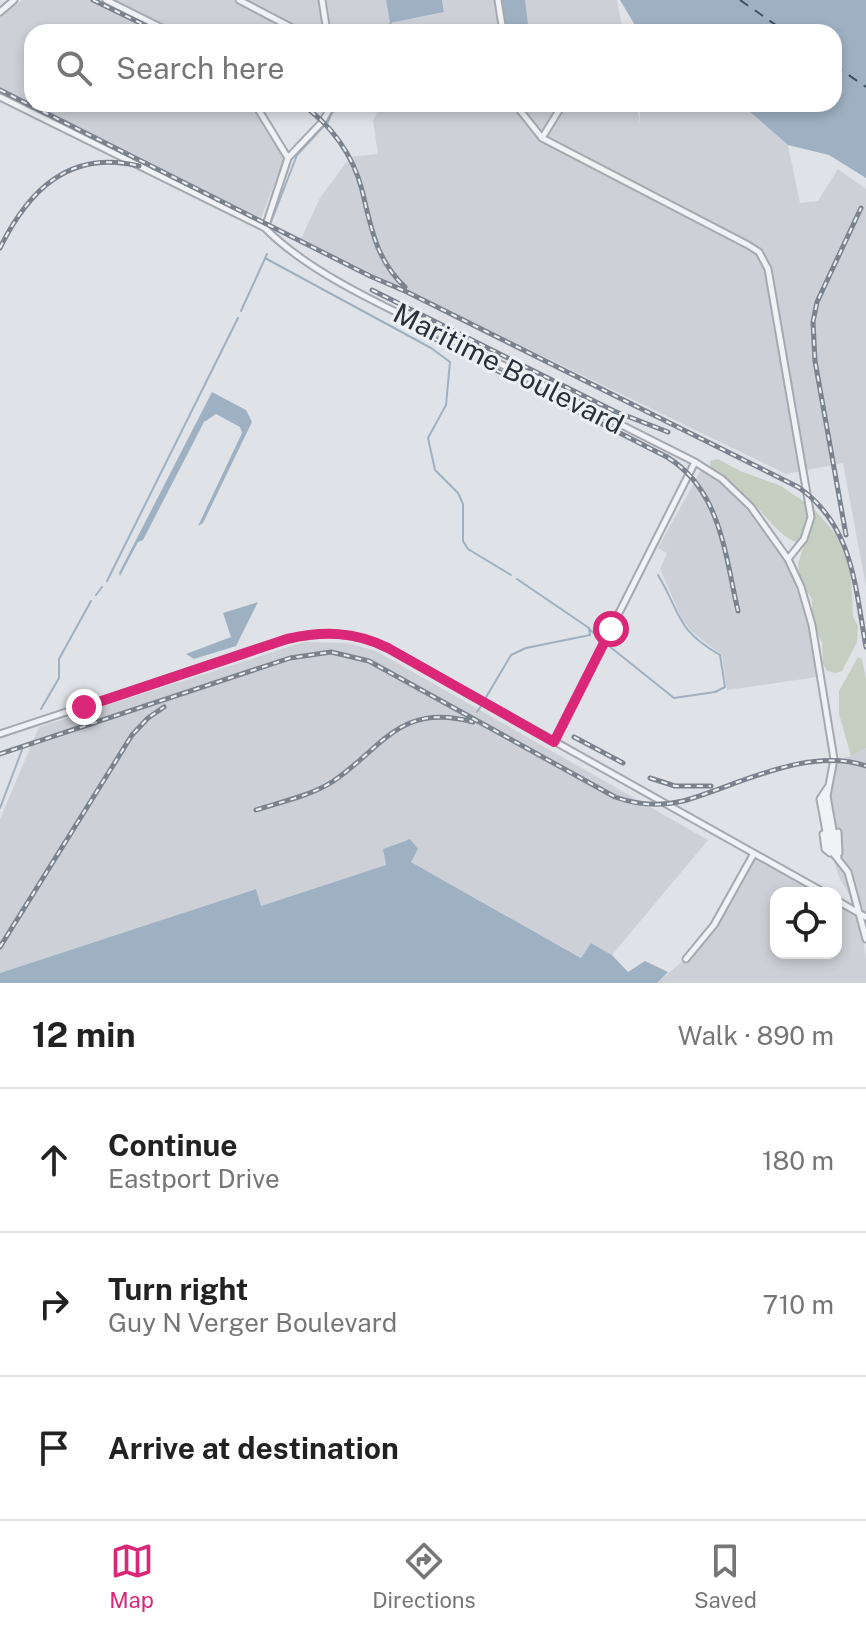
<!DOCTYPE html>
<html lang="en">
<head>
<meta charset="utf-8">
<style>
	body { margin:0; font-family:"Public Sans",sans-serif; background:#f6f6f6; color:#222 }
	.controls { position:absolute; right:24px; bottom:24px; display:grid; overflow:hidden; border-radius:16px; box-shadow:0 4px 12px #0003 }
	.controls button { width:72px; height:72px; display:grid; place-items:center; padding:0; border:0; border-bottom:2px solid #e0e0e0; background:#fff; color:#222; font:40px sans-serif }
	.stop { position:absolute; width:24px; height:24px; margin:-18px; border:6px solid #db2777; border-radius:50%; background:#fff }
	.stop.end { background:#db2777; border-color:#fff; box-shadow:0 2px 8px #0008 }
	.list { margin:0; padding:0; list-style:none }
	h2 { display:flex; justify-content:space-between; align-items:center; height:104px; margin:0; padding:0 32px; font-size:34px }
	h2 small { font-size:26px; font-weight:400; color:#767676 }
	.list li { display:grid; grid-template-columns:52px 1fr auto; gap:24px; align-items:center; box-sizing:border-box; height:144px; padding:0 32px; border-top:2px solid #e0e0e0 }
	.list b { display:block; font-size:30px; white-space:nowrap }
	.list p { margin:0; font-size:26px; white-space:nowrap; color:#767676 }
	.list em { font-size:26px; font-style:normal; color:#767676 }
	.icon { flex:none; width:44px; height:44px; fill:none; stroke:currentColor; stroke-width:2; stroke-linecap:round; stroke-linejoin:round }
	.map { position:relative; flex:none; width:866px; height:983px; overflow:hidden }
	.search { position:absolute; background:#fff; box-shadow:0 4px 12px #0003; left:24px; right:24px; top:24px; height:88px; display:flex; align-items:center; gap:20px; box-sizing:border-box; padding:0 28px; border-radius:24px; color:#767676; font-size:30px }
	.sheet { height:536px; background:#fff }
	nav { display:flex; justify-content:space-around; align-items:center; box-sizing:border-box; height:112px; border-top:2px solid #e0e0e0; background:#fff; font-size:22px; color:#767676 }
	nav a { display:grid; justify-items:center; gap:4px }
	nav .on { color:#db2777 }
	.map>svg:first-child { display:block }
	.built { fill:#cdd1d7 }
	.green { fill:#c5cfc1 }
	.water { fill:#9eb1c2 }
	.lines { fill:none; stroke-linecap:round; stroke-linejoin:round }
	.stream { stroke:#9eb1c2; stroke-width:2 }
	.ferry { stroke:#39516a; stroke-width:2; stroke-dasharray:10 8; stroke-linecap:butt }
	.minor-casing { stroke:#a5a9af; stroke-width:9 }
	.minor { stroke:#f1f2f5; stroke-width:5 }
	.rail-casing { stroke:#7a828e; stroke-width:5 }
	.rail { stroke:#eef1f4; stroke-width:2; stroke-dasharray:6; stroke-linecap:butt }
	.route { stroke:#db2777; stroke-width:10 }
	.labels { text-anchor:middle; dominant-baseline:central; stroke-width:6; stroke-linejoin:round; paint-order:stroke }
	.street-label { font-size:28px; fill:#2a313b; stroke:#eef1f4 }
</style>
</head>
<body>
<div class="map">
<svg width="866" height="983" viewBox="0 0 866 983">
	<rect width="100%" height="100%" fill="#dfe2e6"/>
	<path class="built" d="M22,0H94L161,32H32V104H250L284,160L261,218L0,92V16Z
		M113,0H233L294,32H178Z
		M245,0H320L325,32H308Z
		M327,0H386L390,23L444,12L442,0H617L623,32H331Z
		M381,104H636L640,123V104H741L788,145L800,203L818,201L838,169L866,189V587L843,463L786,474L301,239L320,198L350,157L378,154L373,121Z
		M702,468L745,502L787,561L810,628L817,677L727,690L722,655L692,632L682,619L660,569L667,553L658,548Z
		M304,642L348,643L376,651L708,840L612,955L591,943L582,958L411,862L418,849L406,840L383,849L387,865L261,906L255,889L0,973V819L39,727Z
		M866,748V917L859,914L866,959V983H657L685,959L708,932L755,849L827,893H776V953H836V900L859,912L839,877L822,824L833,761L851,756Z"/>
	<path class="green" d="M718,459L740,471L781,486L813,508L840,539L851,575L853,617L858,626L857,642L842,671L836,673L827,671L823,664L822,642L812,625V599L804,587L800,575L798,564L804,545C785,540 777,529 764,515C749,498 730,481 711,469L710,461Z
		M858,657L862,659L866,679V748L851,756L839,714V691Z"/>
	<path class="water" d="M386,0H442L444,12L390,23Z
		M501,0H525L529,32H507Z
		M620,0H866V178L829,155L788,145L741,104H834V32H639Z
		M212,392L246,410L252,422L203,523L198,526L242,433L240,427L216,414L204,422L143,540L138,542L120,576L119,573Z
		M258,602L236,646L194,659L186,654L231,637L223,613Z
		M410,839L418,849L411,862L581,958L591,943L612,955L628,972L645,961L668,972L657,983H0V973L256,889L261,906L386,865L383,849Z"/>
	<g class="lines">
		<path class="stream" d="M387,32L391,22
			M328,122L335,104
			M271,222L297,155L323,127
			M265,258L431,348L450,362L446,405L428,438L435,470L458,493L463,504V541L468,549L511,575
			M241,311L267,254
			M107,581L238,318
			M96,595L102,587
			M589,629L601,639
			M609,646L674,698L715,692L725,687L720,655C675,629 682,615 658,575
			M485,699L511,655L526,648L590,635L589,628L517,579
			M41,709L59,678V659L91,601
			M477,712L481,706
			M0,808L22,750"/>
		<path class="ferry" d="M740,0L786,32
			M834,65L866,87"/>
		<defs>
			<path id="minor" d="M106,0L170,32
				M239,0L300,32
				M322,0L327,32
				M498,0L503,32
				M0,12L14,0
				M0,97L265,228C309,273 386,307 443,335C527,378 611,420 695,462L722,479L751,507L788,559L801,587L812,625L834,759L827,796L838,858
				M255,104L288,158
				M319,104L330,110
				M515,104L542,138L563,104
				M542,138L748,245L759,252L768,269L811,517L804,539L788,559
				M265,228L288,158L323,121L332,104
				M0,734L287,639C323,631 354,631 388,648L825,893
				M554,742L695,462
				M828,787L820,799L829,848L848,872L866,939
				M825,793L827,816L834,850
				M838,832L839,853
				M823,834L825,849L830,853
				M836,900L866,917
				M686,959L714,925L753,855"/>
		</defs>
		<use href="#minor" class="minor-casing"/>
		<use href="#minor" class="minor"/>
		<defs>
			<path id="rail" d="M93,0L159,32
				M0,90L370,276L407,292L798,487C853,525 855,586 866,647
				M301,104C331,124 353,155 362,190C371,227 376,260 405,287
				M0,248C28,191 69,149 139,166
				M372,290L614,411L668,432
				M433,338L667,457C721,490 725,555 738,611
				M846,535L815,361L813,322L817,302L861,208
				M574,737L623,763
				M0,754L290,658L331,652L369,661L615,797C638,805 659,807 683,801C739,785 808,746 866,766
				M650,778L675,786H711
				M256,810C280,802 310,796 332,782C383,748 399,702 473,722
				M0,947L132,735L148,718L164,707"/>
		</defs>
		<use href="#rail" class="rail-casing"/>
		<use href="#rail" class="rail"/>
	</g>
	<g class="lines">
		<path class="route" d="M84,707L287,639C323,631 354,631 388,648L554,742L611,629"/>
	</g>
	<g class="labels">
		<g class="street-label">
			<text transform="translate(509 368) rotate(27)">Maritime Boulevard</text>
		</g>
	</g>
</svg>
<div class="controls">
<button><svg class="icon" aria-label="locate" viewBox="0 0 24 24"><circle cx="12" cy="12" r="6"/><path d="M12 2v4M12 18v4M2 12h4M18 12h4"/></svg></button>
</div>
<div class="stop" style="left:611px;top:629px"></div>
<div class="stop end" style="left:84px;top:707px"></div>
<div class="search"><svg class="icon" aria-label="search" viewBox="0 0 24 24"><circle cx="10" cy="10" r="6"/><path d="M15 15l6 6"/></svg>Search here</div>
</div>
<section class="sheet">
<h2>12 min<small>Walk · 890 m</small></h2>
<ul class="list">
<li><svg class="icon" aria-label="ahead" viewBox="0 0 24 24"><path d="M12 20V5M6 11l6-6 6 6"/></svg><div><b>Continue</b><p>Eastport Drive</p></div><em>180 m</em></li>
<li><svg class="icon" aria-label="right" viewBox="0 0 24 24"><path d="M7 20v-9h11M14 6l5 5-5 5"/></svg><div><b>Turn right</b><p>Guy N Verger Boulevard</p></div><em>710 m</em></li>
<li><svg class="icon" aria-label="arrive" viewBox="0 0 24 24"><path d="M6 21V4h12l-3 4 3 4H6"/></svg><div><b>Arrive at destination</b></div></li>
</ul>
</section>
<nav>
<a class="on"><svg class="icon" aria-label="map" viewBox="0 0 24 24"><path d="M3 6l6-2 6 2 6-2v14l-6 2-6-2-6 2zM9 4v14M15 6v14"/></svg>Map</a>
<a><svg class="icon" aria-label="directions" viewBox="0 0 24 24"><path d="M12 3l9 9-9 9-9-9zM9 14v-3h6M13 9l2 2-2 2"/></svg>Directions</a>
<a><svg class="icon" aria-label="saved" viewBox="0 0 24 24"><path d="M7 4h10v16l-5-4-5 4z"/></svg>Saved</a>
</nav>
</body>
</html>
